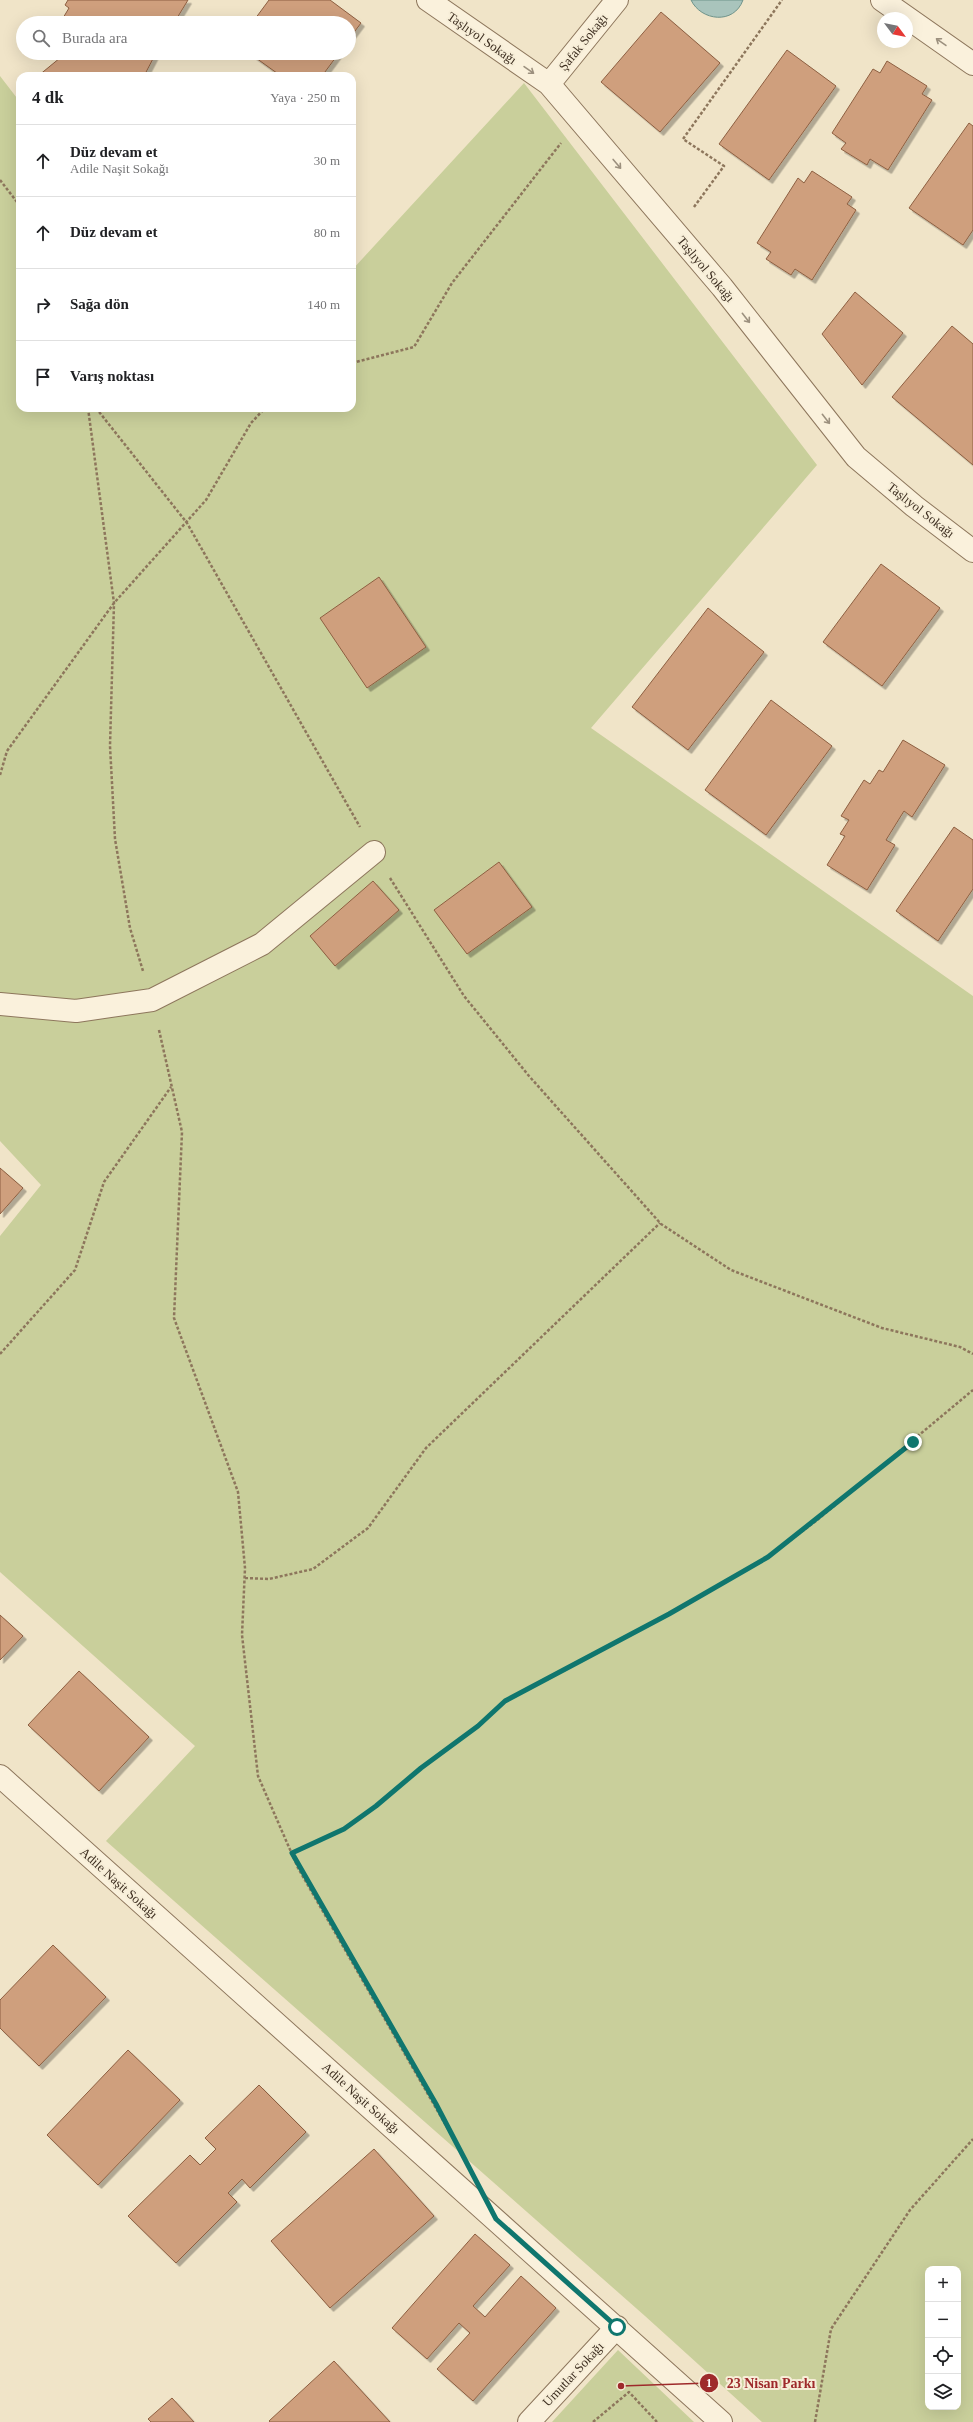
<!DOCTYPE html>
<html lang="tr">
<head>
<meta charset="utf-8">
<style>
	body { margin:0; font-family:Georgia,serif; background:#f2f2f2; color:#202124 }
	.controls { position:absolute; right:12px; bottom:12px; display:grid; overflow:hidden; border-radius:8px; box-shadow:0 4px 16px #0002 }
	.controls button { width:36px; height:36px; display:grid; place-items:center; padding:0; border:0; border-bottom:1px solid #e0e0e0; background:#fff; color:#202124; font:20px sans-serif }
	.compass { position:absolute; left:877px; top:12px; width:36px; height:36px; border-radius:50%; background:#fff; box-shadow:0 4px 16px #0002; rotate:122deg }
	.stop { position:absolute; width:12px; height:12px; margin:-9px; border:3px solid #0f766e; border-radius:50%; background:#fff }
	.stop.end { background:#0f766e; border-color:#fff; box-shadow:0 1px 4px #0008 }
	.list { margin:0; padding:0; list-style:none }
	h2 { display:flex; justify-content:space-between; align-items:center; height:52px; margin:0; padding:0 16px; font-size:17px }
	h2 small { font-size:13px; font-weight:400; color:#757577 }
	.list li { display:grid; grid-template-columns:26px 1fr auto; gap:12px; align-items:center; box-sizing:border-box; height:72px; padding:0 16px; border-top:1px solid #e0e0e0 }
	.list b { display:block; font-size:15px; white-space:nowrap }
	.list p { margin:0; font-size:13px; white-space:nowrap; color:#757577 }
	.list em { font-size:13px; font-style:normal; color:#757577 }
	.icon { flex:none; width:22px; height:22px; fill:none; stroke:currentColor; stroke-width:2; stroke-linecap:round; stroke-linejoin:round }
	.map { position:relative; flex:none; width:973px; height:2422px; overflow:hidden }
	.search { position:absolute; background:#fff; box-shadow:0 4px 16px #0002; left:16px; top:16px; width:340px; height:44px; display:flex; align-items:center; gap:10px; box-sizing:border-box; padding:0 14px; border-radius:22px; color:#757577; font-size:15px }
	.panel { position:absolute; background:#fff; box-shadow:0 4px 16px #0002; left:16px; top:72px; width:340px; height:340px; border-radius:12px }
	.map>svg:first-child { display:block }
	.green { fill:#c9cf9b; fill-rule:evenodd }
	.water { fill:#a9c4bc; stroke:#6f938a }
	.building { fill:#cf9f7d; stroke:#8d5f41; filter:url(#shadow) }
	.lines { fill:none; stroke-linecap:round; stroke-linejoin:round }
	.street-casing { stroke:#8d765c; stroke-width:24 }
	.path { stroke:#8d765c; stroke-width:2.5; stroke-dasharray:3 2; stroke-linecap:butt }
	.street { stroke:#faf1dc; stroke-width:22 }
	.oneway { stroke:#9c907e }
	.route { stroke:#0f766e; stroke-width:5 }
	.labels { text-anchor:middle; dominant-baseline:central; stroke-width:4; stroke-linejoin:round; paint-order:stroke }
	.street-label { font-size:13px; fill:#3d2e20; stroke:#f7eed8 }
	.leader { fill:none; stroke:#9e2a2b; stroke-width:1.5 }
	.callout-dot { fill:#9e2a2b; stroke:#f7eed8; stroke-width:1.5 }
	.mark-label { font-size:12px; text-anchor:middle; font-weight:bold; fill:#fff }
	.callout-label { font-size:14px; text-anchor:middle; font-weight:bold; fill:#9e2a2b; stroke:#f7eed8; stroke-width:4; stroke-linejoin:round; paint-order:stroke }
</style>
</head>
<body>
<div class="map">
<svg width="973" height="2422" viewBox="0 0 973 2422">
	<defs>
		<filter id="shadow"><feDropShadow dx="3.5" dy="3.5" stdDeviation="0" flood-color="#0004"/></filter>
	</defs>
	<rect width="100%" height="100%" fill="#f0e4c8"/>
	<path class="green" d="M0,76L20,102V408H197L199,412L221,411L224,408H352V270L524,83L817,465L591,728L973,996V2422H762L645,2316L106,1841L195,1746L0,1572V1236L41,1185L0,1141ZM928,2269H958V2407H928Z
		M618,2350L694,2422H552Z"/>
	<path class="water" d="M691,0H743C734,25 701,21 691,0Z"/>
	<path class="building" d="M68,0H188L174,23H60L69,8L65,5Z
		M269,0H330L361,23L349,39V23H252Z
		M661,12L720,63L660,132L601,82Z
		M787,50L836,86L769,180L719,144Z
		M66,53H156L144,76H38Z
		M249,53H339L322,76H281Z
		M887,61L927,86L922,94L932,100L888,170L870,159L867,165L841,149L846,143L832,133L873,69L880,73Z
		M969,123L973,126V230L963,245L909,208Z
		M812,171L852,197L847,204L856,210L812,280L795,269L791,275L766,259L771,252L757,243L798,178L804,183Z
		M855,292L903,333L862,385L822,334Z
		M952,326L973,344V465L892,397Z
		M881,564L940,608L882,686L823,642Z
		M379,577L426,647L367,688L320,618Z
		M708,608L764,652L688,750L632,707Z
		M771,700L832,746L766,835L705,790Z
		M903,740L945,765L912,817L904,811L886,840L895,845L867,890L827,865L845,836L840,834L849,820L841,816L864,780L870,784L879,770L883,772Z
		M954,827L973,840V889L938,941L896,911Z
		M499,862L532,907L467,954L434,910Z
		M373,881L399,910L335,966L310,936Z
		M0,1168L23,1188L0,1214Z
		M0,1615L23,1636L0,1660Z
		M79,1671L149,1737L99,1791L28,1725Z
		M53,1945L106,1997L39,2066L0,2028V2000Z
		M128,2050L180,2100L98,2185L47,2135Z
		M259,2085L306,2132L250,2188L242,2179L228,2193L237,2202L176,2263L128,2216L190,2155L200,2165L216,2149L205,2138Z
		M374,2149L434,2216L330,2308L271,2241Z
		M475,2234L510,2265L473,2306L485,2317L521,2276L556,2308L473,2401L437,2369L470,2333L459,2323L427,2359L392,2328Z
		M334,2361L390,2422H270L269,2421Z
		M172,2398L194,2422H151L148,2419Z"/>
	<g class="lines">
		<defs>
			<path id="street" d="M428,0L549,84L722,287L856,457L914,506L973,551
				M882,0L973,64
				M549,84L617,0
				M0,1004L76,1011L152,1000L262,944L374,852
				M0,1776L721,2422
				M529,2422L617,2327"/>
		</defs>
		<use href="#street" class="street-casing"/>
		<path class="path" d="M0,180L17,202L20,210
			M694,207L724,166L683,139L782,0
			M352,363L414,347L452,283L561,143
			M88,408L114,603L110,746L115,839L130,928L143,971
			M96,408L187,523L360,827
			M0,775L7,751L114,603L206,500L251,423L265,408
			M390,878L464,996L529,1076L661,1224L731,1270L882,1328L960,1347L973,1354
			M159,1030L182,1132L174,1318L238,1492L245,1568L242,1635L258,1776L298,1868L456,2143
			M0,1354L75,1270L104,1182L171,1087
			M245,1578L269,1579L313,1569L368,1528L426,1448L660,1223
			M292,1853L344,1829L376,1806L421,1768L478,1726L505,1701L669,1614L768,1557L816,1521L973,1390
			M593,2422L629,2392L657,2422
			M815,2422L831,2329L910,2210L973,2139"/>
		<use href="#street" class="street"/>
	</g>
	<defs><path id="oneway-shaft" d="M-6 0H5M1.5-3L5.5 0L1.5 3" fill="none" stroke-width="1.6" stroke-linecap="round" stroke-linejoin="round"/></defs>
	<g class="oneway">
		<use href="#oneway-shaft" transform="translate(941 42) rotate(-145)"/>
		<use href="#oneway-shaft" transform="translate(529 70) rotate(35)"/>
		<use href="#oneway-shaft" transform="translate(617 164) rotate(50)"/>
		<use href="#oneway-shaft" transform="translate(746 318) rotate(52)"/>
		<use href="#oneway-shaft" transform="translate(826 419) rotate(52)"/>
	</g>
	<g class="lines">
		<path class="route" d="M617,2327L496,2219L436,2104L292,1853L344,1829L376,1806L421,1768L478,1726L505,1701L669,1614L768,1557L913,1442"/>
	</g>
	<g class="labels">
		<g class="street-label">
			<text transform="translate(482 38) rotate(35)">Taşlıyol Sokağı</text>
			<text transform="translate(583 42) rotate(-51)">Şafak Sokağı</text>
			<text transform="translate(706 269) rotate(50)">Taşlıyol Sokağı</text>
			<text transform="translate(921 510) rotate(38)">Taşlıyol Sokağı</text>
			<text transform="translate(119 1883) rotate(42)">Adile Naşit Sokağı</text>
			<text transform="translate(361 2098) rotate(42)">Adile Naşit Sokağı</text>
			<text transform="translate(573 2374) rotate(-47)">Umutlar Sokağı</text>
		</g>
	</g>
	<path class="leader" d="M621 2386L709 2383"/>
	<g class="callout-dot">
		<circle cx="621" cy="2386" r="4"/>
		<circle cx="709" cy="2383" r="10"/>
	</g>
	<g class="mark-label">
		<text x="709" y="2387">1</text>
	</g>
	<g class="callout-label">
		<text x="771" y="2388">23 Nisan Parkı</text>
	</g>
</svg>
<div class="controls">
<button>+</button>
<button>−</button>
<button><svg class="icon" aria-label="locate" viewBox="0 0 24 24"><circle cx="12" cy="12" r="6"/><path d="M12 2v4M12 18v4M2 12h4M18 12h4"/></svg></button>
<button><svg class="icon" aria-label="layers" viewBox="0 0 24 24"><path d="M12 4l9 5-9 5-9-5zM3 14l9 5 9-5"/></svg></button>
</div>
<svg class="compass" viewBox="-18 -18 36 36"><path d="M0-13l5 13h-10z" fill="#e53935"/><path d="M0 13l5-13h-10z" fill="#757577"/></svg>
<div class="stop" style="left:617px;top:2327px"></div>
<div class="stop end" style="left:913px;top:1442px"></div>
<div class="search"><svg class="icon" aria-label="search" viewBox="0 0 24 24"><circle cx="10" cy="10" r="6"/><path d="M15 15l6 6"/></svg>Burada ara</div>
<section class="panel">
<h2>4 dk<small>Yaya · 250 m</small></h2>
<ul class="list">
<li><svg class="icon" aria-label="ahead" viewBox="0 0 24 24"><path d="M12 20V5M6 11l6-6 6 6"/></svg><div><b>Düz devam et</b><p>Adile Naşit Sokağı</p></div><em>30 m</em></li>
<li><svg class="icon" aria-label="ahead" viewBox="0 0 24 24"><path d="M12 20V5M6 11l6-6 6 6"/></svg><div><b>Düz devam et</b></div><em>80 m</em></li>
<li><svg class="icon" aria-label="right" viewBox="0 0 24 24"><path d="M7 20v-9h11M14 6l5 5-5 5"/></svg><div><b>Sağa dön</b></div><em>140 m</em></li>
<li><svg class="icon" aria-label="arrive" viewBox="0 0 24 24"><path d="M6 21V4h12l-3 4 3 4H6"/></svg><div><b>Varış noktası</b></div></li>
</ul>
</section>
</div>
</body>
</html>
